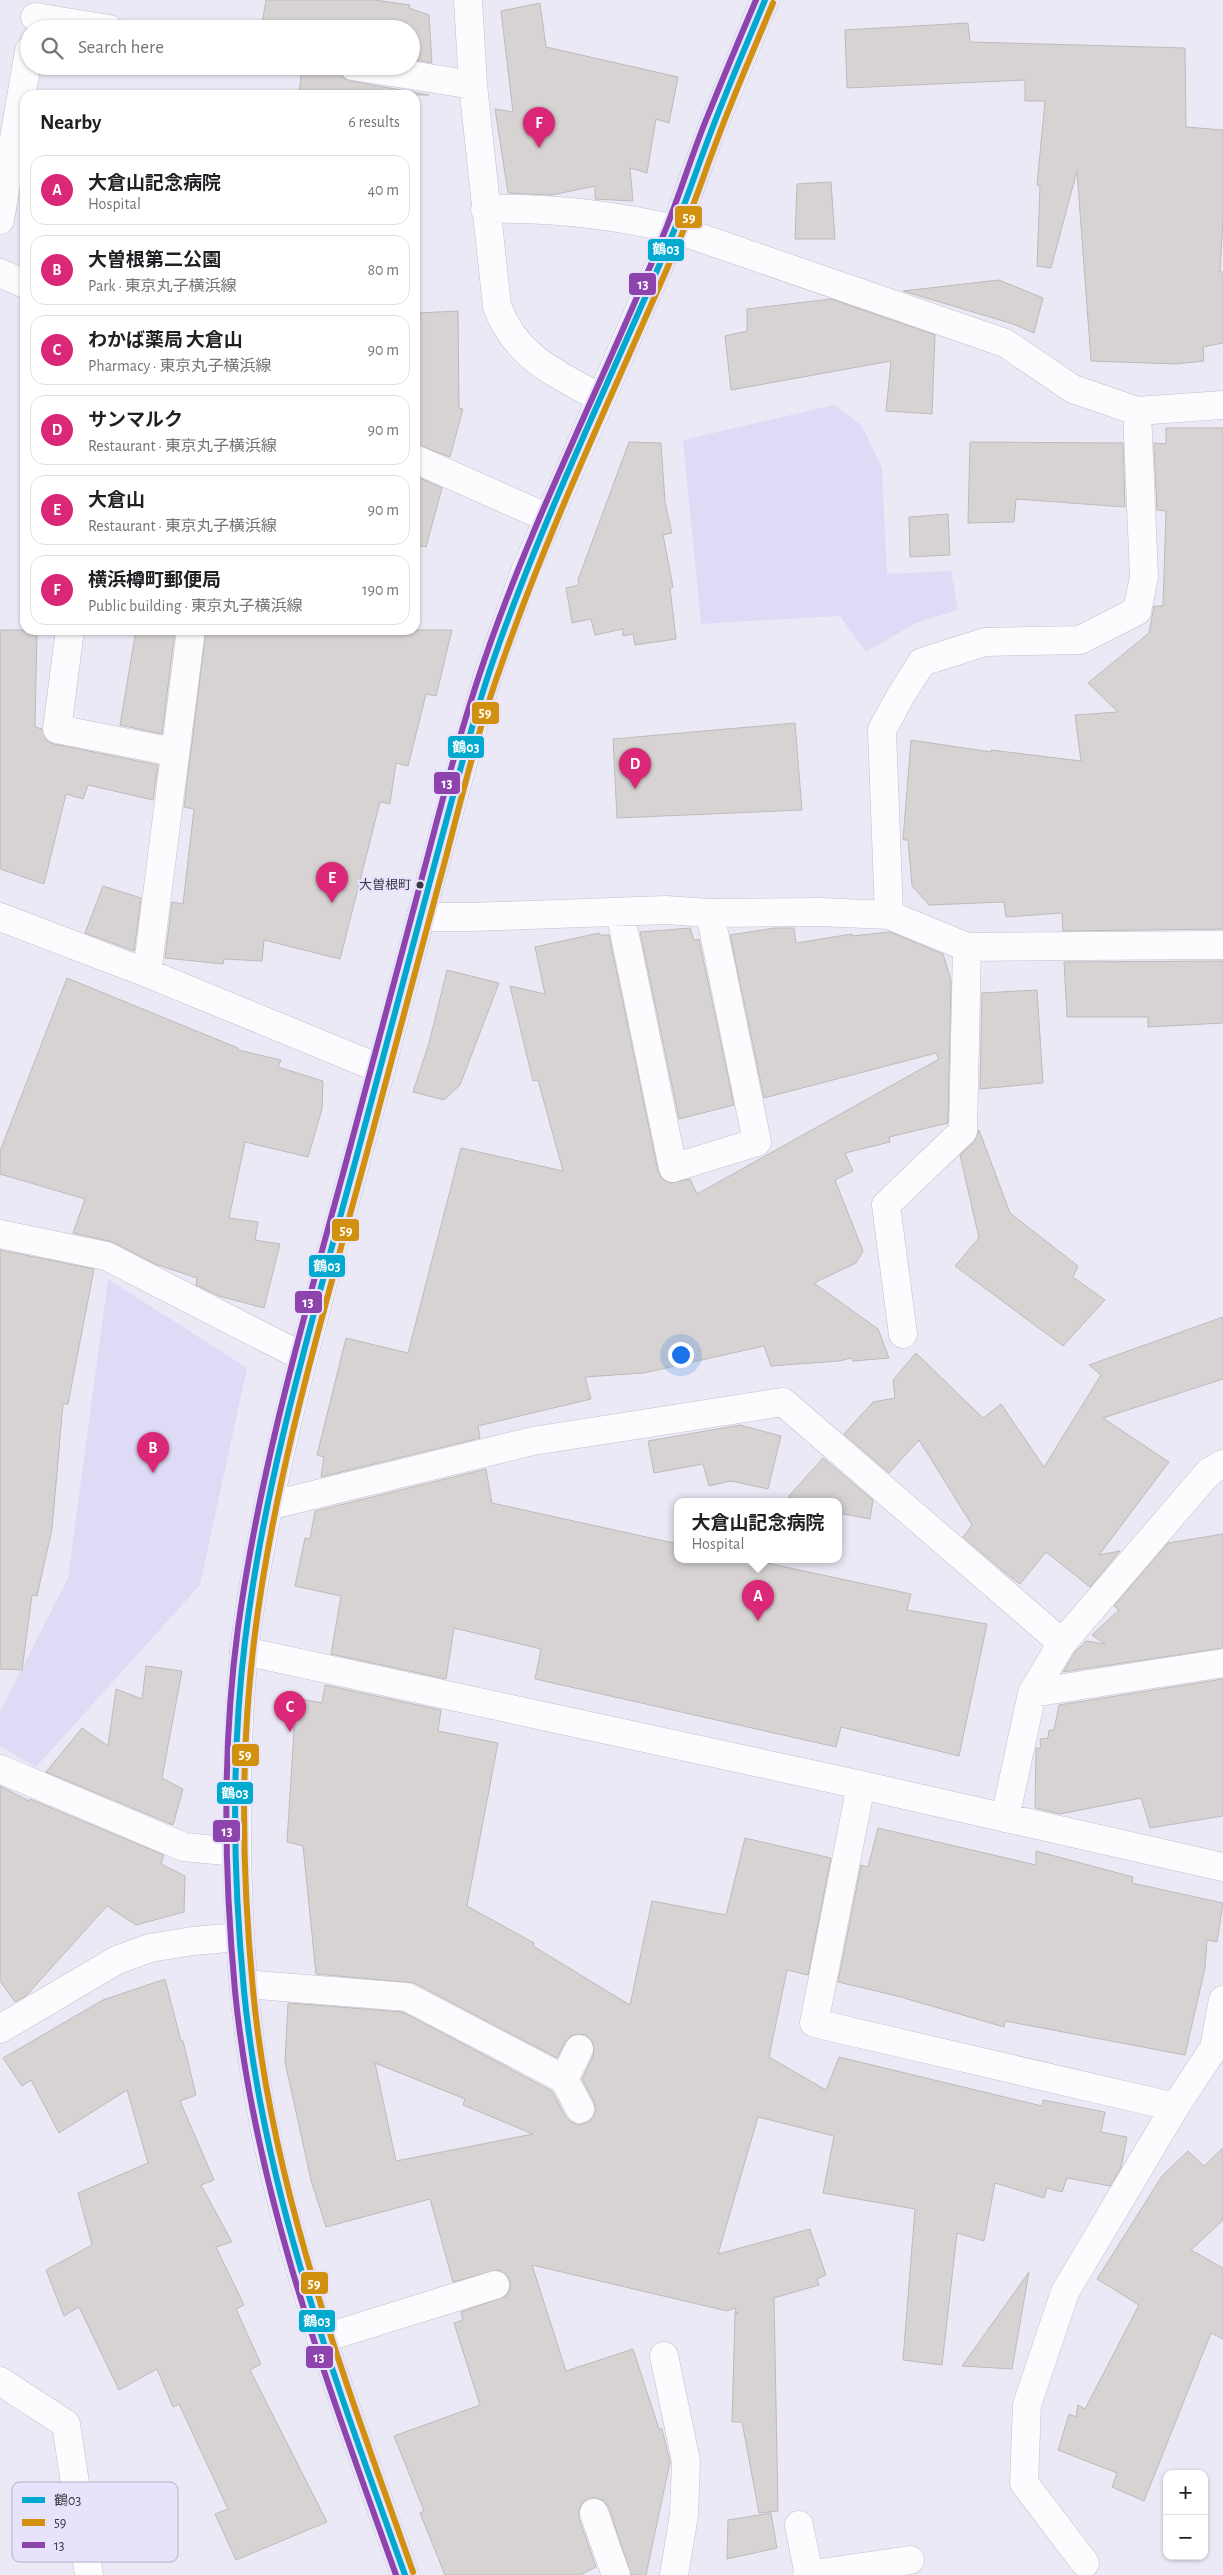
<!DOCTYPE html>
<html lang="en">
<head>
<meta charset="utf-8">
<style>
	body { margin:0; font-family:"Alegreya Sans","Noto Sans JP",sans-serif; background:#f2f2f2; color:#202124 }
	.controls { position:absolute; right:15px; bottom:15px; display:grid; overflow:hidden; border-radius:10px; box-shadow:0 1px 4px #0004 }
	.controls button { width:45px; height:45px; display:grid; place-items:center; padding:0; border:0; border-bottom:1px solid #e0e0e0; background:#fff; color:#202124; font:25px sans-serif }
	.you { position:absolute; left:680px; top:1354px; width:18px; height:18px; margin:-12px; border:4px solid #fff; border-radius:50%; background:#1a73e8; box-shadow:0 0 0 8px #1a73e833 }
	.badge { display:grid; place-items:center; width:32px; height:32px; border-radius:50%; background:#db2777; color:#fff; font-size:16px; font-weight:700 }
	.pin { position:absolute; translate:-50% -41px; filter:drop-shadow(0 1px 2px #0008) }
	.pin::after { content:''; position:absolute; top:26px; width:18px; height:15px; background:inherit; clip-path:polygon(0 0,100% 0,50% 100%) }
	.popup { position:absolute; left:674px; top:1498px; width:168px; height:65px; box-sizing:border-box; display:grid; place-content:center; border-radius:10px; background:#fff; filter:drop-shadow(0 1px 4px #0005); font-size:16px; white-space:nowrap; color:#757577 }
	.popup b { font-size:19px; color:#202124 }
	.popup::after { content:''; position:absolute; left:50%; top:100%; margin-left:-10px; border:10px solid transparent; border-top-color:#fff }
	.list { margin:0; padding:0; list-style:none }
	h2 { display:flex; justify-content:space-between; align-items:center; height:65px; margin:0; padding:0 20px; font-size:21px }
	h2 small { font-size:16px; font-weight:400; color:#757577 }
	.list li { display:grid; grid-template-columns:32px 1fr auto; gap:15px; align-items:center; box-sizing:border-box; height:70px; margin:0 10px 10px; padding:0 10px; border:1px solid #e0e0e0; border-radius:15px }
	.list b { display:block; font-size:19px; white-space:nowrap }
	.list p { margin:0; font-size:16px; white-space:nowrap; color:#757577 }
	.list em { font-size:16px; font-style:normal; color:#757577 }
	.icon { flex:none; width:28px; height:28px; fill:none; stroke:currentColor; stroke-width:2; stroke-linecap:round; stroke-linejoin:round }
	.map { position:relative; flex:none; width:1223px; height:2575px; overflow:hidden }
	.search { position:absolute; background:#fff; box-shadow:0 1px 4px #0004; left:20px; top:20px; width:400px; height:55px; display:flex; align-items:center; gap:12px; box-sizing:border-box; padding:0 18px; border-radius:28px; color:#757577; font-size:19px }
	.panel { position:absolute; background:#fff; box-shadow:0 1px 4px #0004; left:20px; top:90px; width:400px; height:545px; border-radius:15px }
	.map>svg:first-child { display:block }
	.green { fill:#dfdaf5 }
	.building { fill:#d7d3d3; stroke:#bebabb; fill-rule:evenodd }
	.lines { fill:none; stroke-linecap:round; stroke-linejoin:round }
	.minor-casing { stroke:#c2bfcb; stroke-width:29 }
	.major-casing { stroke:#c2bfcb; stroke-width:29 }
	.minor { stroke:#fcfcfe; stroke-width:28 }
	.major { stroke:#fcfcfe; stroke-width:28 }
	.bus-1-casing { stroke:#e8e3fc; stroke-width:10 }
	.bus-2-casing { stroke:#e8e3fc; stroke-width:10 }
	.bus-3-casing { stroke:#e8e3fc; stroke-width:10 }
	.bus-1 { stroke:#00a9ce; stroke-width:6 }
	.bus-2 { stroke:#d1900d; stroke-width:6 }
	.bus-3 { stroke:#8e44ad; stroke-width:6 }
	.bus-dot { fill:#3a3743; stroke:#e8e3fc; stroke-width:2 }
	.labels { text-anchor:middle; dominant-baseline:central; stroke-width:4.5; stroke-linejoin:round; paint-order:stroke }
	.bus-label { font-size:13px; fill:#3a3743; stroke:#e8e3fc; text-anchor:end }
	.key { fill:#e8e3fc; stroke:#b4afc4; stroke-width:1 }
	.key-label { font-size:14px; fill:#3a3743 }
	.line-badge { stroke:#e8e3fc; stroke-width:2 }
	.badge-label { font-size:14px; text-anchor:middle; font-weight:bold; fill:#fff }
</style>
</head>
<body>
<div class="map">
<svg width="1223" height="2575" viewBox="0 0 1223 2575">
	<rect width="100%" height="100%" fill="#ece9f6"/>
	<path class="green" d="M834,405L862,426L882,468L887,574L951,571L958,610L916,623L866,652L840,616L701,624L683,440Z
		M108,1279L247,1368L200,1585L36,1767L0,1746V1712L68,1578Z"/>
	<path class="building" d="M266,0H375L410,5L409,8L429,15L432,63L411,59V29H261Z
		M540,3L546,47L678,77L669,123L656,119L647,173L630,168L633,201L595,199V186L552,195L508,193L495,109L513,112L501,11Z
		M968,23L970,42L1185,48L1186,127L1223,130V219L1220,272H1223V343L1203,347L1204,361L1176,364L1091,361L1077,171L1051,268L1037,266L1040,186L1037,185L1045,101H1025V80L847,88L845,30Z
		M302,66H338L343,78L350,81L429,95H299Z
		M831,182L835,239H795L797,184Z
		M999,280L1043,298L1034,333L1013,324L903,291Z
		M831,299L935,335L932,414L886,411L891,361L731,390L725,336L747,331V309Z
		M458,311L459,408L463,409L450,457L415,444V333L418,313Z
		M1166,428H1223V929L1063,931L1062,913L1006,917L1004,902L929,905L912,886L908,840H903L911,740L991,752V750L1081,761L1075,715L1118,712L1088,683L1149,633L1154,606H1163L1166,511L1157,510L1154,443L1166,444Z
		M629,442L661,443L665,502L672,533L663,535L673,587L670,588L676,639L635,645L633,634L623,636V629L595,635L591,619L572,623L566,588L579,585L578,580Z
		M970,442L1123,443L1125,507L1016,499L1014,522L968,523Z
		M415,476L442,488L426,547L415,545Z
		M948,514L950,555L910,557L909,517Z
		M0,630H37L35,727L42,729L47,741L54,744L158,765L153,800L88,785L83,799L66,794L44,884L0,869Z
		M136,630H175L162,734L120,725Z
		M206,630H452L436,696L426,694L408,766L396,763L390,804L380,802L340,959L264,940L262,961L224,959L223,964L165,958L172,902L183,904L194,809L184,807Z
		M795,723L802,810L617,818L613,739Z
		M103,886L141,898L134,951L85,933Z
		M690,928L694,940L699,939L734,1105L679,1119L640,932Z
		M775,928H794L796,943L852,934V936L890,932L943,954L951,980L948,1123L889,1137L890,1142L845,1153L853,1171L835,1180L863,1251L856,1263L814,1283L878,1329L889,1358L853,1361L851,1358L839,1361L771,1366L764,1346L644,1373L585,1377L591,1399L478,1426L480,1438L321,1477L324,1457L317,1455L346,1338L408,1353L461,1148L563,1171L538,1080L533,1081L510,986L545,994L535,947L599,933L600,935H609L658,1171L662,1179L670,1183L690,1179L697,1194L939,1059L936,1053L764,1098L730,935Z
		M1223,961V1023L1148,1027V1017H1067L1064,962Z
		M447,970L499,983L460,1085L444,1100L413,1092L429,1043Z
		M67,978L238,1048V1050L281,1060L278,1067L323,1081L322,1109L308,1157L245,1142L229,1218L258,1222L255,1240L280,1244L264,1308L219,1296L196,1285L197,1278L155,1264L113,1242L73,1233L85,1199L0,1174V1151Z
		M1037,990L1043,1083L980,1089L982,993Z
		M979,1130L1010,1213L1078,1266L1073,1277L1105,1300L1063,1346L955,1266L979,1238L960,1155L974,1142Z
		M0,1250L94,1269L68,1404H63L52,1529L37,1596L32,1595L22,1670L0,1669Z
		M1223,1317V1379L1103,1418L1169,1462L1099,1555L1120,1551L1090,1587L1046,1552L1020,1584L1009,1576L963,1537L972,1525L919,1440L889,1473L844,1434L873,1402L895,1398L893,1380L916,1353L983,1418L1001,1404L1044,1467L1101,1375L1089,1365Z
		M740,1425L781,1436L768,1489L731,1481L709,1486L703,1464L654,1473L648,1441Z
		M823,1458L873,1500L870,1519L838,1513V1502H808L788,1497Z
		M486,1469L492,1503L678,1544V1560H753L911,1594L907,1610L987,1624L959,1756L841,1727L836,1747L535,1679L541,1649L454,1628L446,1679L331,1654L341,1596L295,1586L305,1538L310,1539L315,1511Z
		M1223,1534V1648L1063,1672L1075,1652L1086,1641L1105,1644L1092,1635L1119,1610L1114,1606L1168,1543Z
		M146,1666L182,1671L162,1778L183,1789L173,1825L46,1772L82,1728L108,1746L116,1689L142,1699Z
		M1223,1679V1816L1150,1828L1141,1798L1060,1814L1035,1808L1036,1748H1041L1040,1739L1048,1738L1049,1730H1054L1059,1705Z
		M325,1685L441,1710L438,1731L498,1743L467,1906L534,1943L533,1946L630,2005L652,1901L726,1915L745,1838L831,1858L808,1975L787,1970L769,2057L826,2090L839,2057L1042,2106L1043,2100L1105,2112L1101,2132L1127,2137L1121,2168L1110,2186L1067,2178L1062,2192L1047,2188L1044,2198L995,2183L984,2241L957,2233L942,2365L903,2360L915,2209L823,2193L834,2136L758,2117L718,2254L810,2229L826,2275L817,2279L819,2285L774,2298L778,2511L759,2513L742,2422H732L735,2314L739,2313H735L736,2308L727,2311L532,2265L566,2371L633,2349L659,2429H662L670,2462L646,2575H631L609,2508L604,2501L597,2498H588L582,2503L579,2510V2518L596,2567L580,2575H445L420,2513L424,2511L394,2436L480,2405L454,2323L463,2320L461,2312L506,2296L510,2289V2281L506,2274L498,2270L453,2282L430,2199L326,2227L311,2180L285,2062L288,2003L403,2012L552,2091L566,2117L571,2122L579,2125L588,2122L593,2118L596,2110L594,2102L582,2079L593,2056L594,2048L592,2041L586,2035L578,2034L571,2036L565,2042L557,2058L414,1983L316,1974L303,1846L287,1842L296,1698L322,1703ZM375,2063L465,2099L463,2105L533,2134L396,2161Z
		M0,1786L29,1801L30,1799L164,1855L161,1864L185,1876L184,1912L136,1925L107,1906L26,1996L15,2002L0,1981Z
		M878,1828L1036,1865V1851L1133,1877L1132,1883L1223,1903L1217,1942L1207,1940L1205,1968L1185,2055L1005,2021L1004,2027L897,1996L838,1982L861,1865L868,1867Z
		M165,1979L181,2041H183L196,2095L180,2101L214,2180L201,2185L232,2242L216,2247L244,2305L236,2309L261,2364L250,2370L327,2522L236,2560L215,2514L228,2509L179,2404L173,2407L157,2369L119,2390L79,2307L64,2316L46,2270L92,2245L78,2193L148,2163L127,2090L59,2133L31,2080L22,2086L3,2058L103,2000Z
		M1223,2148V2220L1191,2250L1223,2268V2339L1211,2333L1144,2501L1112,2487L1117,2473L1058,2450L1069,2414L1076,2417L1078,2405L1085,2409L1139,2305L1097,2279L1162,2176L1188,2151L1204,2166Z
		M1029,2272L1012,2369L962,2366Z
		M771,2513L777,2548L727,2559L728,2520Z"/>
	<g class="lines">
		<defs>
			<path id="minor" d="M468,0L473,85L497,306C516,358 556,373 600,398
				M35,17L109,29
				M353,66L473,85
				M485,209C548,207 613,215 675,229L1005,343L1073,389L1137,411L1223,405
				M0,220L29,51
				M0,273L25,284
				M415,459L548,518
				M70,630L57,729L174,752
				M620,912L673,1168L757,1142L710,913
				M889,915L882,730L901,695L922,662L985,642L1080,640L1137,611L1144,577L1137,411
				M0,917L147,973L381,1069
				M421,917H472L666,910L710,913L820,912L889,915L967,947L1223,945
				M147,973L191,630
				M0,1234L106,1256L303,1357
				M903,1334L886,1205L963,1131L967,947
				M268,1506L533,1441L783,1402L1062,1643
				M244,1651L861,1785L1223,1867
				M1032,1693L1223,1663
				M0,1769L184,1847L236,1852
				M861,1785L814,2023L1175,2107
				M1005,1818L1032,1693L1062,1643L1209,1472L1223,1464
				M244,1984L407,1997L564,2079L580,2109
				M0,2029L117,1960L150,1948L193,1941L239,1937
				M564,2079L579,2049
				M321,2339L495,2285
				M664,2356L686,2461L684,2515L674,2575
				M0,2381L66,2424L89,2575
				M594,2513L616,2575
				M799,2525L809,2575
				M1085,2563L1024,2483L1027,2405L1065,2292L1175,2107L1214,2048L1223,2000
				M807,2575L910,2560"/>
			<path id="major" d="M405,2575C345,2405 278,2235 252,2056C239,1968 236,1880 237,1791C238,1731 240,1672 249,1614C275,1444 324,1281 368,1116C409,967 445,816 490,669L525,572L675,229L711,131L765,0"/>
		</defs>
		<use href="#minor" class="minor-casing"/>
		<use href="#major" class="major-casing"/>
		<use href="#minor" class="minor"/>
		<use href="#major" class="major"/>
		<defs>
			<path id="bus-1" d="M405,2575C337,2385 264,2194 244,1991C233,1876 231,1756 245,1641C265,1476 314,1315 357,1155C384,1055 411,955 437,855C455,790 471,724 493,661C543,517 611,379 671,238C685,205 696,171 709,137C726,91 746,46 765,0"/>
			<path id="bus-2" d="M413,2572C346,2382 272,2192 253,1990C242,1875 240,1755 254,1641C274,1476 323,1315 366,1156C393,1056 419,956 446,857C463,792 479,726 502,663C552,519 619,381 679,241C693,208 704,174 717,140C734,94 754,49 773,3"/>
			<path id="bus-3" d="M396,2575C328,2385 255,2194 235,1991C224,1872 222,1747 238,1628C260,1467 306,1311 348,1155C375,1055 401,955 428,855C445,790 462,725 484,661C535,512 608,372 667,226C680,193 691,158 704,125C721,83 738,42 756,0"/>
		</defs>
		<use href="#bus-1" class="bus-1-casing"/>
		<use href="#bus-2" class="bus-2-casing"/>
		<use href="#bus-3" class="bus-3-casing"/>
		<use href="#bus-1" class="bus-1"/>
		<use href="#bus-2" class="bus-2"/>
		<use href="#bus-3" class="bus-3"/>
	</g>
	<circle class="bus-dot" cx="420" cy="885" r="4.5"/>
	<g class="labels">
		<g class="bus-label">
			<text x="411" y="885">大曽根町</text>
		</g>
	</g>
	<rect x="12" y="2482" width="166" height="80" rx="8" class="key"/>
	<rect x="22" y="2497" width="23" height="6" fill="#00a9ce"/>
	<rect x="22" y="2519" width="23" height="7" fill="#d1900d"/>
	<rect x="22" y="2542" width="23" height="6" fill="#8e44ad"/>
	<g class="key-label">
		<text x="54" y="2505">鶴03</text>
		<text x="54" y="2527">59</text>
		<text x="54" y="2550">13</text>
	</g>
	<g class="line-badge">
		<rect x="674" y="205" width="29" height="24" rx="5" fill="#d1900d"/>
		<rect x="647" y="238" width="38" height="24" rx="5" fill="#00a9ce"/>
		<rect x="628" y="272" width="29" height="24" rx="5" fill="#8e44ad"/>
		<rect x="471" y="701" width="29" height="24" rx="5" fill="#d1900d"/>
		<rect x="447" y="735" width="38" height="24" rx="5" fill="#00a9ce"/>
		<rect x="433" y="771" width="28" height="24" rx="5" fill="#8e44ad"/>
		<rect x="331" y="1218" width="29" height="24" rx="5" fill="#d1900d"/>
		<rect x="308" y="1254" width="38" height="24" rx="5" fill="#00a9ce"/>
		<rect x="294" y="1290" width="29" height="24" rx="5" fill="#8e44ad"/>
		<rect x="231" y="1743" width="29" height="24" rx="5" fill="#d1900d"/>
		<rect x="216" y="1781" width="38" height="24" rx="5" fill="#00a9ce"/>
		<rect x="212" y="1819" width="29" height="24" rx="5" fill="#8e44ad"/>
		<rect x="300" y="2271" width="29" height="24" rx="5" fill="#d1900d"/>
		<rect x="298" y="2309" width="38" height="24" rx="5" fill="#00a9ce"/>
		<rect x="305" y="2345" width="29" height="24" rx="5" fill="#8e44ad"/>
	</g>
	<g class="badge-label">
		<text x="689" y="222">59</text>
		<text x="666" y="254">鶴03</text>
		<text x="643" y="289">13</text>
		<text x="485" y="717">59</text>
		<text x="466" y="752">鶴03</text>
		<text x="447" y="788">13</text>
		<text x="346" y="1235">59</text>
		<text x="327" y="1271">鶴03</text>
		<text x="308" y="1307">13</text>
		<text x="245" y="1759">59</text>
		<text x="235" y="1798">鶴03</text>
		<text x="227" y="1836">13</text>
		<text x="314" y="2288">59</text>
		<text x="317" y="2326">鶴03</text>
		<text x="319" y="2362">13</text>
	</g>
</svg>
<div class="controls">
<button>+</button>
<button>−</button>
</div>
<div class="you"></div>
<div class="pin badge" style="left:758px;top:1621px">A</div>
<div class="popup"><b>大倉山記念病院</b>Hospital</div>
<div class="pin badge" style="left:153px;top:1473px">B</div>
<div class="pin badge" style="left:290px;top:1732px">C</div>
<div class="pin badge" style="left:635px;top:789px">D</div>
<div class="pin badge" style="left:332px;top:903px">E</div>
<div class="pin badge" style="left:539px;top:148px">F</div>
<div class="search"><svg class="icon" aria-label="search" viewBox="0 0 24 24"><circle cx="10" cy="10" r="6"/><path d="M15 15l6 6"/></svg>Search here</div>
<section class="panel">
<h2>Nearby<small>6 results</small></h2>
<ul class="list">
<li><span class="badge">A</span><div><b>大倉山記念病院</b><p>Hospital</p></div><em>40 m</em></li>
<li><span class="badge">B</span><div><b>大曽根第二公園</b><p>Park · 東京丸子横浜線</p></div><em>80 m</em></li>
<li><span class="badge">C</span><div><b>わかば薬局 大倉山</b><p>Pharmacy · 東京丸子横浜線</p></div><em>90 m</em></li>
<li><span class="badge">D</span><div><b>サンマルク</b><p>Restaurant · 東京丸子横浜線</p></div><em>90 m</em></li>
<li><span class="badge">E</span><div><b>大倉山</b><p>Restaurant · 東京丸子横浜線</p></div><em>90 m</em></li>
<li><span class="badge">F</span><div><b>横浜樽町郵便局</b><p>Public building · 東京丸子横浜線</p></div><em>190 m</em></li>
</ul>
</section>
</div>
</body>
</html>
